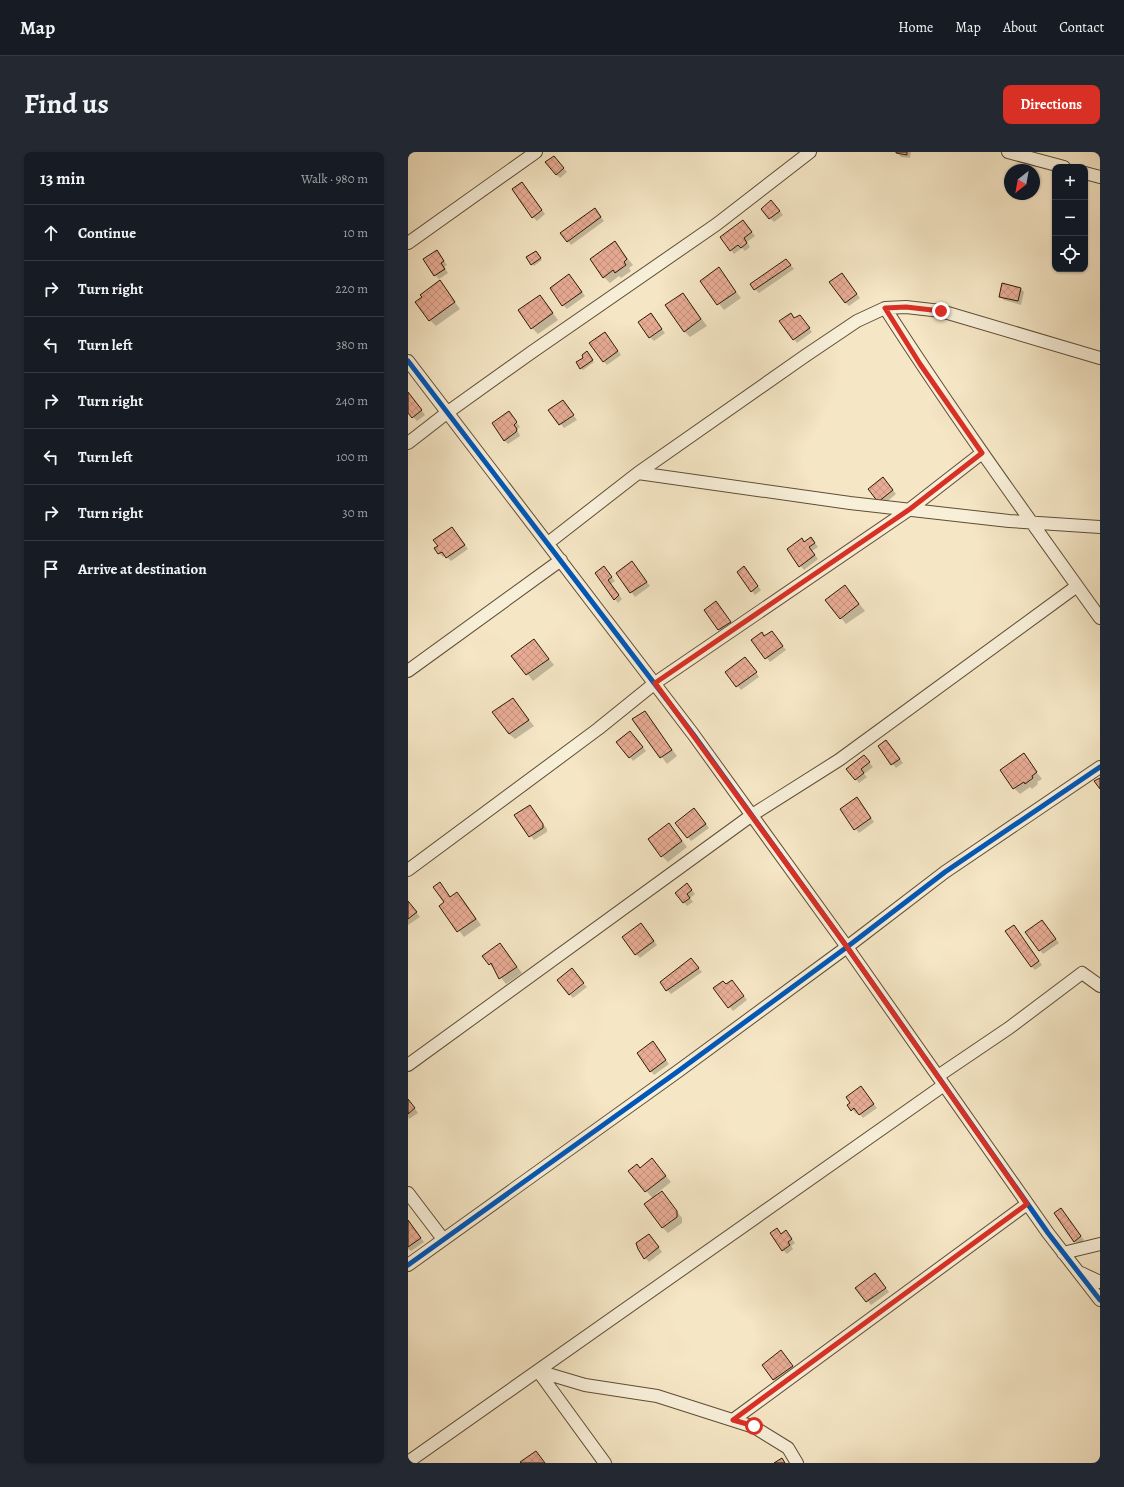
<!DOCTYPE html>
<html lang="en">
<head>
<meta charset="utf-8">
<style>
	body { margin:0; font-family:Alegreya,serif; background:#242831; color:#f1f3f6 }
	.controls { position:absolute; right:12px; top:12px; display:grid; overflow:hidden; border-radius:8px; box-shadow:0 1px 3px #0004 }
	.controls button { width:36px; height:36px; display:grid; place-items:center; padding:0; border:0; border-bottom:1px solid #363941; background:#171b24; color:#f1f3f6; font:20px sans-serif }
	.compass { position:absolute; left:596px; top:12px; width:36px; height:36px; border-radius:50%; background:#171b24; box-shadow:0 1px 3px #0004; rotate:211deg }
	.stop { position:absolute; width:12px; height:12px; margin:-9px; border:3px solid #d93025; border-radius:50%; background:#fff }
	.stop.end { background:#d93025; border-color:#fff; box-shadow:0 1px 4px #0008 }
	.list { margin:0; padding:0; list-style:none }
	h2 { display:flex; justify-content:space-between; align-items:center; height:52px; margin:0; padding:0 16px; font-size:17px }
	h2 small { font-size:13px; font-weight:400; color:#9ea1a6 }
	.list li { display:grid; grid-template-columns:26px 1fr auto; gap:12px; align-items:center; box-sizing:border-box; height:56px; padding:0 16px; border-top:1px solid #363941 }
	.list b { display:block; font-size:15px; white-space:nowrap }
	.list em { font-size:13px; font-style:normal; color:#9ea1a6 }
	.icon { flex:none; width:22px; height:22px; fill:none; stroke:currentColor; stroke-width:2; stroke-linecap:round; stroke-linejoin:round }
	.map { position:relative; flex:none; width:692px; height:1311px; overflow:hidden; border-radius:8px }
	header { display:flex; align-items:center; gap:24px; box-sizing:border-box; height:56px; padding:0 20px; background:#171b24; border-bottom:1px solid #363941 }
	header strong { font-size:19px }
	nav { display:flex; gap:22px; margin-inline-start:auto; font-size:14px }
	.intro { display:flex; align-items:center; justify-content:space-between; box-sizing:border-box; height:96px; padding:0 24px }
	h1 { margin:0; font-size:28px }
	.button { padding:10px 18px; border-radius:8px; background:#d93025; color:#fff; font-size:14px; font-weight:700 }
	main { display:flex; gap:24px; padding:0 24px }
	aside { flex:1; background:#171b24; border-radius:8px; box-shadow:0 1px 3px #0004 }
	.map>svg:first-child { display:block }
	.shadow { fill:#0003 }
	.building { fill:url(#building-cross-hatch); stroke:#2b1b03 }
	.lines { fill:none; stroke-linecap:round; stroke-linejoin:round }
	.minor-casing { stroke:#5e4e34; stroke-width:14 }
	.minor { stroke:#f8efd9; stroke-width:12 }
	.cycleway-casing { stroke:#f8efd9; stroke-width:8 }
	.cycleway { stroke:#0057b8; stroke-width:5 }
	.route { stroke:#d93025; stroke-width:5 }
</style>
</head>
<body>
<header>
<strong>Map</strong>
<nav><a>Home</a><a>Map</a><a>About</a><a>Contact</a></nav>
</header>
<div class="intro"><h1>Find us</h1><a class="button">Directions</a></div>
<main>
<aside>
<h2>13 min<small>Walk · 980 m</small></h2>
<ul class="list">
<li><svg class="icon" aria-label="ahead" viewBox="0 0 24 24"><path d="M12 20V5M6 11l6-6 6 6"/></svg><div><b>Continue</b></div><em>10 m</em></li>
<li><svg class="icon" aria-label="right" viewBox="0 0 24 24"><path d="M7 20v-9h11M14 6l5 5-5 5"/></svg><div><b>Turn right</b></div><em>220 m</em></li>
<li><svg class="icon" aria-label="left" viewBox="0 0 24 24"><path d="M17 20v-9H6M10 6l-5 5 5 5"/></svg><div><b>Turn left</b></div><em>380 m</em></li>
<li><svg class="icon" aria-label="right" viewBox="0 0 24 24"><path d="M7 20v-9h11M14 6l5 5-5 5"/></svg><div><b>Turn right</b></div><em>240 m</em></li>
<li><svg class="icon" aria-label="left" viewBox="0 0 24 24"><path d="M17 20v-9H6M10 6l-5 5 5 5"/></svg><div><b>Turn left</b></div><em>100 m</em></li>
<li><svg class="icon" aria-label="right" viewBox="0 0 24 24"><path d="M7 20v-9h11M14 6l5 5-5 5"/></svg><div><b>Turn right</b></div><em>30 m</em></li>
<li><svg class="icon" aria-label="arrive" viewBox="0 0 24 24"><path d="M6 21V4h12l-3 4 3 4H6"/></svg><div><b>Arrive at destination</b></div></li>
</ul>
</aside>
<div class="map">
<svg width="692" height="1311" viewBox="0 0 692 1311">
	<defs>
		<pattern id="building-cross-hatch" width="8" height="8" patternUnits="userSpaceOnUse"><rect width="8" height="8" fill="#e8ac95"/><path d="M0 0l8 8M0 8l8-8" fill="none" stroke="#c7937f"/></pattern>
	</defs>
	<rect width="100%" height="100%" fill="#f5e6c5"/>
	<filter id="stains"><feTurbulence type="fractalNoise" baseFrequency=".005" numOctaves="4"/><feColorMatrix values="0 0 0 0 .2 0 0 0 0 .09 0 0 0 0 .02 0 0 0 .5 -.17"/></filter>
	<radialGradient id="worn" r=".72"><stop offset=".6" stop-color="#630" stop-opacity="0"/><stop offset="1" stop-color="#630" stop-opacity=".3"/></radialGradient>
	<path class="shadow" d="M489,0H503L502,6L493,5Z
		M149,9L159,20L152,26L148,22Z
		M114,31L137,62L129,69L125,65Z
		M367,53L375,63L366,70L354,57Z
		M190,61L196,69L163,93L160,89Z
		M335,69L347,84L339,90L342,95L337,99L334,96L326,102L323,98Z
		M206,90L225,113L221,116L223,119L213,126L211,124L202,131L196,125Z
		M29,99L39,113L36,115L40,121L31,127L27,123Z
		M129,101L134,108L126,114L119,105Z
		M382,112L386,117L351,141L343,133Z
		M310,117L333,146L316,158L293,129Z
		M437,126L452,146L441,154L437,150Z
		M165,127L177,144L159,157L155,153Z
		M32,130L52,157L28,174L22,168Z
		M613,137L616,140L613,153L596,148L592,144Z
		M275,142L299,174L282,185L276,179Z
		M132,144L150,168L130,182L124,176Z
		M243,162L257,181L246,189L242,185Z
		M387,167L395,168L404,180L389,191L386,187Z
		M197,181L213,203L199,213L195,209Z
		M180,202L186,210L175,218L173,216Z
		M4,245L17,263L9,269L0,259Z
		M155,249L169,268L156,276L142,258Z
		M101,260L112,275L109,277L112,284L100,292L96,288Z
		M479,330L488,342L475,353L471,349Z
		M44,376L60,397L43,409L37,403L35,405L31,401V394Z
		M403,386L410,395L404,399L410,407L396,418L380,398L394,388L397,391Z
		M224,411L242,434L227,445L209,421Z
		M336,415L353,438L347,443L344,439Z
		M199,419L207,429L203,432L214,447L210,451L188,421Z
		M437,434L457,459L438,472L433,466Z
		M308,450L326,474L314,482L297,458Z
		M354,481L357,485L367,484L378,498L362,510L344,488Z
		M126,488L146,513L125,529L105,504Z
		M341,510L351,525L333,538L318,520Z
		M104,547L126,574L107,587L101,582Z
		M236,560L269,604L259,612L226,568Z
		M226,584L238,599L225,609L222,605Z
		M482,593L495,611L488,616L471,595Z
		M615,603L634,627L629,630L630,632L624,637L622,635L612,642L606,636Z
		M459,608L465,615L456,622L459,625L451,631L439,617Z
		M452,650L466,670L451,681L433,658Z
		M121,654L139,677V680L126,688L108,663Z
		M290,661L301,676L283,689L269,671Z
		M261,672L279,695L260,710L254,704Z
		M32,732L43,745L49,741L55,747L73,773L56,785L32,754L37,750Z
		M279,732L287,742L282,746L285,750L279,754L276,750Z
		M0,749L12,765L0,773Z
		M637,773L651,791L635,802L632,798Z
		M606,774L634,813L627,818L623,814Z
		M237,776L249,793L232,806L228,802Z
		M92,793L114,821L98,832L82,812Z
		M286,811L294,820L263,842L259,838Z
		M324,829L339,848L325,859L307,837L318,833Z
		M176,832L179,835L165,846L162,843Z
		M245,891L261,912L246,923L243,919Z
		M453,935L469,956L455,966L450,960L448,962L441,953Z
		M0,947L10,961L1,967L0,965Z
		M244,1007L263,1030L248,1042L249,1044L254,1040L274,1066V1071L260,1081L254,1075L245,1047L222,1019L232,1017Z
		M653,1057L676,1088L670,1093L667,1089Z
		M0,1069L16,1090L3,1099L0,1097Z
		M369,1077L374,1083H381L387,1091L383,1094L385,1097L379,1102L375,1098Z
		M245,1087L254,1100L241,1110L237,1106Z
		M470,1126L481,1140L463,1153L449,1136Z
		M377,1203L388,1218L369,1231L366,1227Z"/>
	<path class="building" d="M488,0H499V3L488,1Z
		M146,4L156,16L148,23L137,10Z
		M114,30L134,58L124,66L104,37Z
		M363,48L372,59L361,67L353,57Z
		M187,56L193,65L159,90L152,81Z
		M335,68L344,80L336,86L339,91L333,96L330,93L322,99L312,85Z
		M207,89L219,107L216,110L218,113L207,121L205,118L195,126L182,107Z
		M29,98L36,109L33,111L37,117L26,124L15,107Z
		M128,99L133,106L123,113L118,105Z
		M378,107L383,113L346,138L342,132Z
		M311,115L328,140L309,153L292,129Z
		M434,121L449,142L437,151L421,130Z
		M161,122L174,140L154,154L142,136Z
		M32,128L47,150L21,169L7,150L14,145L12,143Z
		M594,131L613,136L610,149L591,145Z
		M275,141L293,167L276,180L257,153Z
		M132,143L145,161L123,177L110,158Z
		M243,161L254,177L241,186L230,170Z
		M383,161L386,166L392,163L402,176L385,188L371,169Z
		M197,180L210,199L195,210L181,191Z
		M179,199L185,208L172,217L168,210L175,206L174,203Z
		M0,240L14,258L4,266L0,261Z
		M155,248L166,263L151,273L140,258Z
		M101,259L109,270L106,273L109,277L108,280L96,289L84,271Z
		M475,325L485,338L470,350L460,337Z
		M44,375L57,393L38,406L34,400L30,402L26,396L30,394L25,388Z
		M403,385L407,391L401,395L407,403L391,415L379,397L394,386L396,390Z
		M224,409L239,430L222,441L208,421Z
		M196,414L204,425L200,428L211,443L206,448L187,421Z
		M336,414L350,434L343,440L329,420Z
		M437,433L451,452L432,467L417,448Z
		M308,449L323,470L310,478L296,458Z
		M364,479L375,494L357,507L343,488L354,480L356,484Z
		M126,487L141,507L118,523L103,504Z
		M337,505L349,520L328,535L317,520Z
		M105,546L121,568L101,582L84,560Z
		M237,559L264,598L252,606L224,567Z
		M222,579L235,595L221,606L208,590Z
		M478,588L492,607L483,613L470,594Z
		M616,601L629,620L624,624L625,626L617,632L616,630L605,637L592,618Z
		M456,603L462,610L453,617L456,621L447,628L438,617Z
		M692,626V637L686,629Z
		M449,645L463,666L446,678L432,657Z
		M122,653L135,672V676L121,685L106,663Z
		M286,656L298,672L279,686L267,671Z
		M261,671L274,689L253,705L240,687Z
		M32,730L42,745L49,740L68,767L49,780L31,754L36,750L25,735Z
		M279,731L284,738L279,742L282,746L275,751L267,741Z
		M0,749L9,760L0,767Z
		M634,768L648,787L631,799L617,780Z
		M233,771L246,789L227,803L214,785Z
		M606,773L631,809L623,815L597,779Z
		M92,791L109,815L91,827L83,811L81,813L74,804Z
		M283,806L291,816L258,839L252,830Z
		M164,816L176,831L161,843L149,828Z
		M324,828L336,844L320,856L305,836L315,829L318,832Z
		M245,889L258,908L242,920L229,901Z
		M453,934L466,952L451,963L446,956L443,959L439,953L442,951L438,945Z
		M0,947L7,956L0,962Z
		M244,1006L258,1024L237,1040L220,1019L229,1012L232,1016Z
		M254,1039L269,1059V1065L254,1076L236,1052Z
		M653,1056L673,1084L666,1090L646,1061Z
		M0,1068L13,1086L0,1095Z
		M369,1076L373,1082L378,1078L384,1087L380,1090L382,1093L374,1099L362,1081Z
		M241,1082L251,1095L236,1107L230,1097L228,1091Z
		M467,1121L478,1136L458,1150L447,1136Z
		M373,1198L385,1214L365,1228L354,1213Z
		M128,1299L137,1311H113L112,1310Z
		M374,1306L377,1311H366Z"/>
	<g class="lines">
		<defs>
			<path id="minor" d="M600,0L656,15
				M677,21L692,25
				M0,91L128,0
				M477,156C545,262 619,364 692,466
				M0,209L285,582L439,795L640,1081L692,1148
				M0,291L40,260L124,200L309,72L402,0
				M230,321L442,351L601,369L692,375
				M140,391L230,321L397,204L449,169L477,156L498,155L533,159L692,206
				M0,519L153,408
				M0,718L190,577L247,531L502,357L574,301
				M0,913L344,663L431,608L669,434
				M530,924L601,876L674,821L692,834
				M0,1041L35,1087
				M655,1101L692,1092
				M0,1113L269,920L439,795L537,720L692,615
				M673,1121L692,1130
				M130,1219L177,1233L249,1244L346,1275L380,1296L389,1311
				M130,1219L197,1311
				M325,1268L619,1052
				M0,1310L536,933"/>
		</defs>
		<use href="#minor" class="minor-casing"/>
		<use href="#minor" class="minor"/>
		<defs>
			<path id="cycleway" d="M0,209L285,582L439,795L640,1081L692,1148
				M0,1113L269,920L439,795L537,720L692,615"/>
		</defs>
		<use href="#cycleway" class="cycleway-casing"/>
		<use href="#cycleway" class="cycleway"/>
	</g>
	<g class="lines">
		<path class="route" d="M346,1274L325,1268L619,1052L439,795L247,531L502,357L574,301L512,212L477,156L498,155L533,159"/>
	</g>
	<rect width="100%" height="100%" filter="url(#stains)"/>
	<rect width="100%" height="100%" fill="url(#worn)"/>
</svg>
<div class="controls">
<button>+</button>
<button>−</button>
<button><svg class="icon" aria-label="locate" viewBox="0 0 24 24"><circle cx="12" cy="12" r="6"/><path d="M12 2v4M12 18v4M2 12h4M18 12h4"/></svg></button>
</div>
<svg class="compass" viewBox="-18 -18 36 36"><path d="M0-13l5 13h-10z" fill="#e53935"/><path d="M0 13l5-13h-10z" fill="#9ea1a6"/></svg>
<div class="stop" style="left:346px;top:1274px"></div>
<div class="stop end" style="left:533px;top:159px"></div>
</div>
</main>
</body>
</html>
